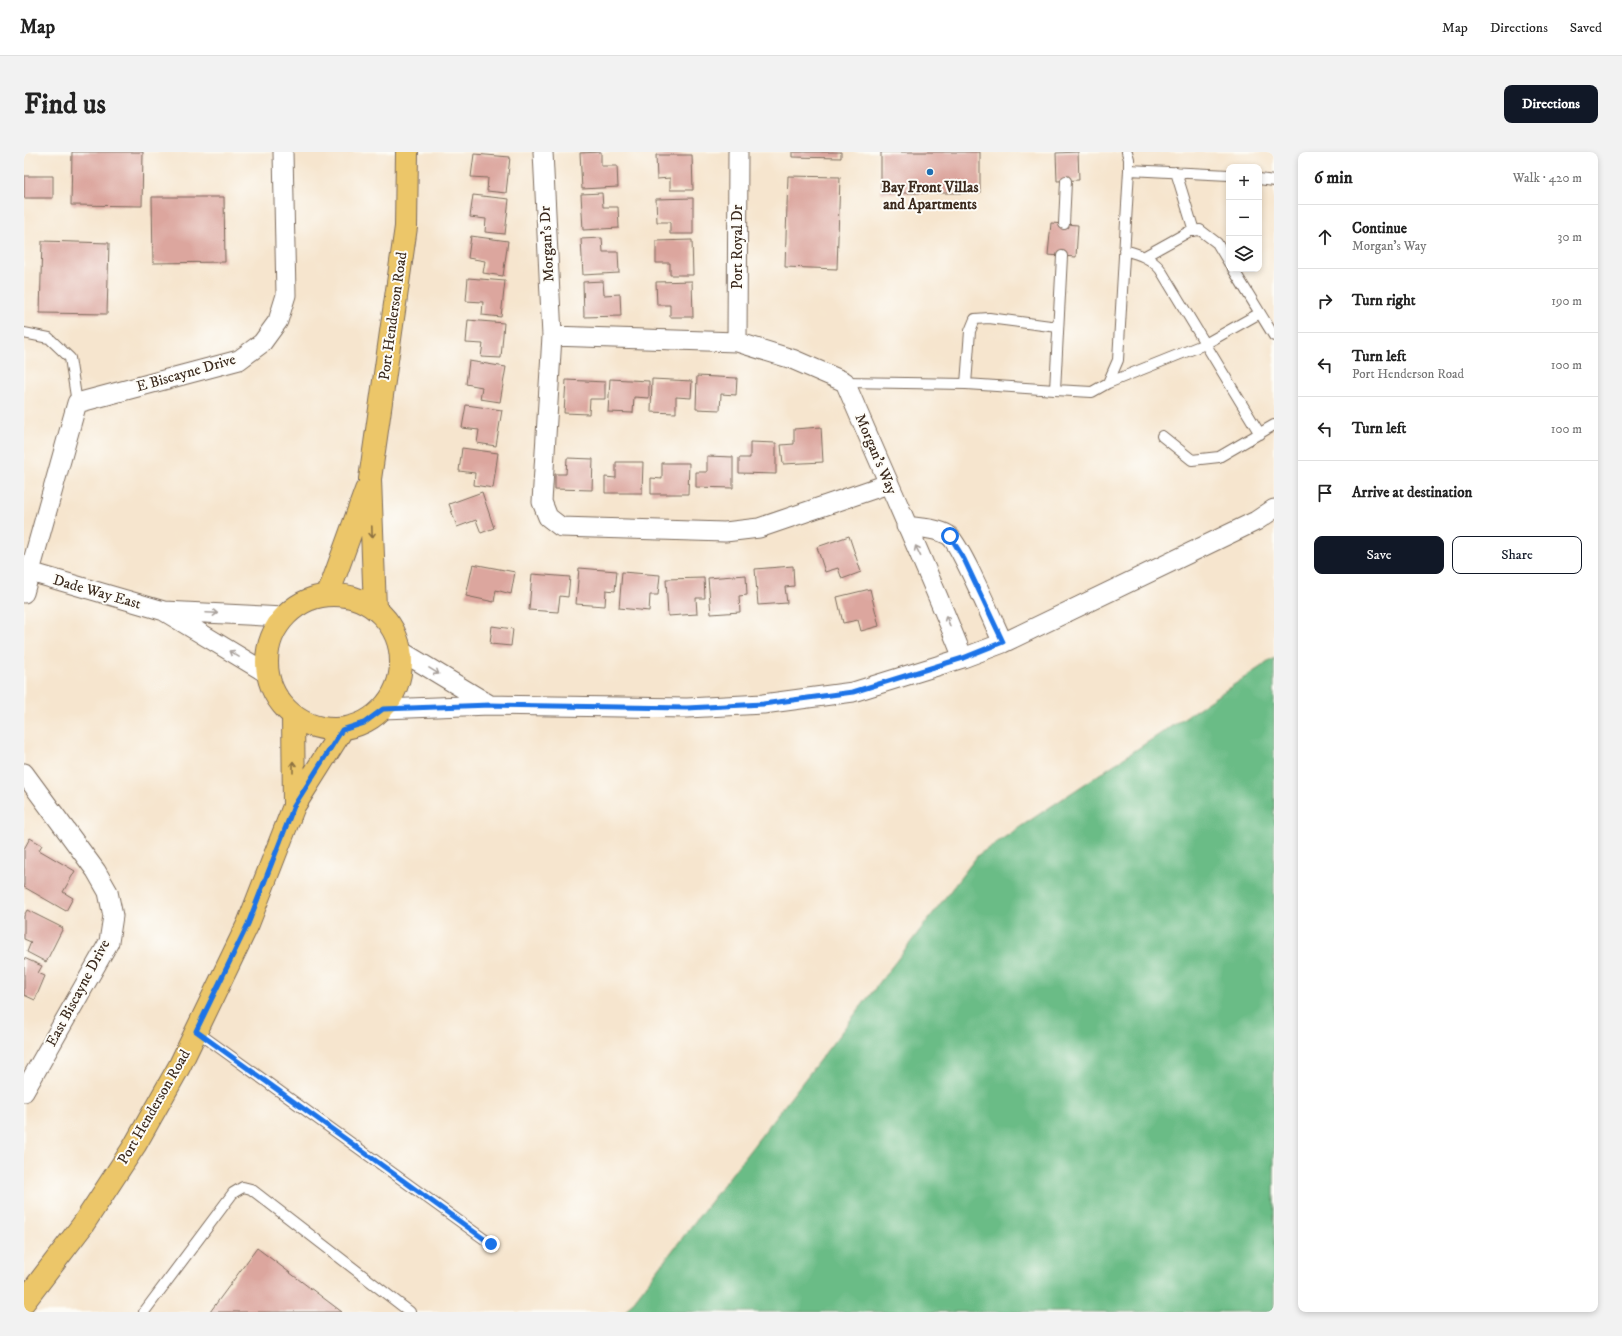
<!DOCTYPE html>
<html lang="en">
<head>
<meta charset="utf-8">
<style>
	body { margin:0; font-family:"IM FELL DW Pica",serif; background:#f2f2f2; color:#222 }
	.controls { position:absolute; right:12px; top:12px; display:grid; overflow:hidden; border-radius:8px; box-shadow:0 2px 6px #0003 }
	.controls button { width:36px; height:36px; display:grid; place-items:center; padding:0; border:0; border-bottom:1px solid #e0e0e0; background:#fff; color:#222; font:20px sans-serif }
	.stop { position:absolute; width:12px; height:12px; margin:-9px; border:3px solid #1a73e8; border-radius:50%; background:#fff }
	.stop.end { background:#1a73e8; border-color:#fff; box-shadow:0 1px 4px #0008 }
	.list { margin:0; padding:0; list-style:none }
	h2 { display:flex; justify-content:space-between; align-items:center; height:52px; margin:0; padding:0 16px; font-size:17px }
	h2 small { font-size:13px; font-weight:400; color:#767676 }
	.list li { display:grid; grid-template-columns:26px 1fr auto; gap:12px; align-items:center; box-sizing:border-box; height:64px; padding:0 16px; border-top:1px solid #e0e0e0 }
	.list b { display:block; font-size:15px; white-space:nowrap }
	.list p { margin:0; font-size:13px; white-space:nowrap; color:#767676 }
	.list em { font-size:13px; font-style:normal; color:#767676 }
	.actions { display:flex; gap:8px; padding:12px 16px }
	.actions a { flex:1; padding:9px 0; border:1px solid #111827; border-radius:8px; text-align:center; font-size:14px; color:#111827 }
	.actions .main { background:#111827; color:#fff }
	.icon { flex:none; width:22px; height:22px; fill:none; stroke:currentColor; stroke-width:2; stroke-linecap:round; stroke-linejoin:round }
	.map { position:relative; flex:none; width:1250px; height:1160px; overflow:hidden; border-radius:8px }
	header { display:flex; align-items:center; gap:24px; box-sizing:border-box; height:56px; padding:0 20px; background:#fff; border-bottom:1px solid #e0e0e0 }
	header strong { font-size:19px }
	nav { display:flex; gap:22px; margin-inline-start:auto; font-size:14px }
	.intro { display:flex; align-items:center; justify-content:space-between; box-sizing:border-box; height:96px; padding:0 24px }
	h1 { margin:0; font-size:28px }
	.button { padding:10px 18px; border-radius:8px; background:#111827; color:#fff; font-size:14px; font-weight:700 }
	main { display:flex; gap:24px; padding:0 24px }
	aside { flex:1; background:#fff; border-radius:8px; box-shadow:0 2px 6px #0003 }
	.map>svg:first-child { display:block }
	.forest { fill:#6bbc86; stroke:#537352 }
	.building { fill:#dca69e }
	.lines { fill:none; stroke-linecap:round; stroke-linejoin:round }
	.lane-casing { stroke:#7c6b5c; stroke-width:12 }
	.street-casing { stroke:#7c6b5c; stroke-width:21 }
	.primary-casing { stroke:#7c6b5c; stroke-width:24 }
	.lane { stroke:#fff; stroke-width:10 }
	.street { stroke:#fff; stroke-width:19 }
	.primary { stroke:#ecc669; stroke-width:22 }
	.oneway { stroke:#8b7040 }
	.oneway2 { stroke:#a79f9a }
	.route { stroke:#1a73e8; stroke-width:5 }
	.poi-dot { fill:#1f6fb2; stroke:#fdfcf7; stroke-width:1.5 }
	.labels { text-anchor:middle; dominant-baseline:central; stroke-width:4; stroke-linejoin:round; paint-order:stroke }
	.poi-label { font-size:15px; font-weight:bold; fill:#3b2a1e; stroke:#fdfcf7 }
	.street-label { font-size:15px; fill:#3b2a1e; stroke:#fdfcf7 }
</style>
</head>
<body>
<header>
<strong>Map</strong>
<nav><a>Map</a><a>Directions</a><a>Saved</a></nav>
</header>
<div class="intro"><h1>Find us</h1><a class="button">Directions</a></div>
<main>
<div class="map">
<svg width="1250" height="1160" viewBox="0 0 1250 1160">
	<rect width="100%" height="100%" fill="#fdfcf7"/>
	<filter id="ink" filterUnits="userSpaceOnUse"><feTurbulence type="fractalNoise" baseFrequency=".025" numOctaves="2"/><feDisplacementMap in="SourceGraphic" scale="8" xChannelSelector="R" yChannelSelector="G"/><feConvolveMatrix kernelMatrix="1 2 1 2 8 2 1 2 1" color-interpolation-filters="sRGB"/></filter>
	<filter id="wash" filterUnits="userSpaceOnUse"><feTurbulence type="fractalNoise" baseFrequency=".012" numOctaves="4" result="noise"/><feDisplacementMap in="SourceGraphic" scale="16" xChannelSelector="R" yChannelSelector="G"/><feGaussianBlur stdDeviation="0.9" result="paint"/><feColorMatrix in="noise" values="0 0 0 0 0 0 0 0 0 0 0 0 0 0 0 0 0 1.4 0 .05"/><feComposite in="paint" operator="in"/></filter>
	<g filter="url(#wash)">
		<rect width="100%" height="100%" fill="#f6e5ce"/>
		<path class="forest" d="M1250,506V1160H601L954,703Z"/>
		<g id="blocks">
			<path class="building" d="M48,0H119L118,54L47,53Z
				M577,0V14H593L594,35L558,37L556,1Z
				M768,0H817V6L768,5Z
				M857,0H956V41H857Z
				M1054,0L1055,28L1033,29L1032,1Z
				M450,2L486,5L482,41L463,39L464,26L447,25Z
				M632,3H668L669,38H646V26L633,27Z
				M0,24H29V46H0Z
				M764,24L816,25L813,117L761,115Z
				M578,41L579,55H594L595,76L559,78L557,42Z
				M449,43L485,47L481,82L461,80L462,67L446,65Z
				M128,45H200L201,110L129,111Z
				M669,46V82H646V70H633L632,47Z
				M1027,71L1054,73L1052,105L1024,103Z
				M447,84L484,89L479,124L459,121L461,109L444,106Z
				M578,86L579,100H594L595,121L559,123L557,87Z
				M668,88L669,123H646V111H632V89Z
				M18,89L85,91L83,162L16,161Z
				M444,126L481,129L477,165L458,163L459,150L442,149Z
				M579,129L580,143L596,142L597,164L560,165L559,130Z
				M668,129L669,165H646V153H633L632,130Z
				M444,168L480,171L477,206L457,205L459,192L442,191Z
				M445,209L482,215L476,250L456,247L458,235L442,232Z
				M673,224L713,226L712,243L697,242L696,258L672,257Z
				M586,227L625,229V246L610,245L609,261L584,260Z
				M628,227L668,229L667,246L652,245V261L627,260Z
				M542,228L581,230V247H566L565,262L540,261Z
				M442,253L478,258L472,294L453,291L455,278L438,276Z
				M797,275L799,310L759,312L757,293L770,292V277Z
				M726,290L752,291V322L715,321V306H726Z
				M438,296L474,301L469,336L450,333L451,321L435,319Z
				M683,304L709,305V336L672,335V320H683Z
				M543,306L569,307L568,338L531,337V322H542Z
				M592,310H619L618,341H581V325L592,326Z
				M638,311H665L664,342H627V326L638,327Z
				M458,340L470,376L457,381L452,368L433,375L425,352Z
				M825,384L837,420L818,427L814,416L801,420L793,395Z
				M449,412L491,420L487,442L472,438L470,450L442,444Z
				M769,414L770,434L761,435L763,451L734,453L731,417Z
				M555,416L593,419L591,439L582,438L581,454L552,452Z
				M598,420L636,423L634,443H626L625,459L595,456Z
				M508,422L546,425L544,445L536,444L534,460L505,458Z
				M722,423L723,443L715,444L716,460L687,462L684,426Z
				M680,426L681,446H672L673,462L644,464L642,427Z
				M846,437L855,474L837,479L834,468L819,471L813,445Z
				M468,474L489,477L487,494L466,492Z
				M6,686L18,693L15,698L51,719L39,740L49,746L42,759L0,735V697Z
				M3,758L39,776L22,810L3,800L7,790L0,787V764Z
				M0,806L18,814L14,821L21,824L11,848L0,843Z
				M233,1096L318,1160H186Z"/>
		</g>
	</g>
	<g filter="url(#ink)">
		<use href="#blocks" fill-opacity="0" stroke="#7c6b5c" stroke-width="1"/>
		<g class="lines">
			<defs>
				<path id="lane" d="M1105,18L1205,23
					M1152,20L1170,79
					M1235,27L1250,29
					M1040,72L1042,29
					M1100,98C1114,102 1126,105 1136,117L1236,282
					M1038,104L1031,238L1068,240L1084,231L1094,208L1105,18V7L1103,0
					M1121,104L1166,79L1176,78L1193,91L1205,111
					M1209,117L1250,184
					M0,181L25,186L46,206L53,251
					M821,230L942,232L1031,238
					M1084,231L1181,192L1236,161
					M942,232L946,179L951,167L965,166L1034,175
					M1138,284L1168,308L1195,305L1250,273
					M172,879L467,1092
					M120,1160L209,1041L219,1035L227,1037L386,1160"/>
				<path id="street" d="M519,0L528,184L518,350L524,365L537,375L701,380L735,376L864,332
					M528,184L713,190L768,207L821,230C860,322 902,413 939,506
					M713,190L714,0
					M882,374C896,376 912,376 924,383C935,389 971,474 979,491
					M6,420L140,459
					M0,441L53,251L215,208L238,191L254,169L262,143L259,0
					M244,522L140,459L260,465
					M466,553L663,556L739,552L829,540L939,506L979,491L1232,369L1250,357
					M359,557L466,553L377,499
					M0,621L72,719L84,740L89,764L85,790L0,940"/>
				<path id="primary" d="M304,443L342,338
					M243 510a67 67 0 1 1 134 0a67 67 0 1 1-134 0Z
					M351,456L346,327L382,75L383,0
					M269,564L270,654
					M0,1150L58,1074L111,993L155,915L224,772L270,654L318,578"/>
			</defs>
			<use href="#lane" class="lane-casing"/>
			<use href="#street" class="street-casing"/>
			<use href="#primary" class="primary-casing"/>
			<use href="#lane" class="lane"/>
			<use href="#street" class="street"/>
			<use href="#primary" class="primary"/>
		</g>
		<defs><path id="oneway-shaft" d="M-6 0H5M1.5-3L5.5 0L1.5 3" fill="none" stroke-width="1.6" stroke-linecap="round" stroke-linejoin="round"/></defs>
		<g class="oneway">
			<use href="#oneway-shaft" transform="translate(348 380) rotate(88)"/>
			<use href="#oneway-shaft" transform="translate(269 615) rotate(-90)"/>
		</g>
		<g class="oneway2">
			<use href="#oneway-shaft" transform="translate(894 399) rotate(-116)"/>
			<use href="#oneway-shaft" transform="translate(188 461) rotate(3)"/>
			<use href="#oneway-shaft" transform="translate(924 469) rotate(-112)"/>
			<use href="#oneway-shaft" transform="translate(210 502) rotate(-149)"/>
			<use href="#oneway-shaft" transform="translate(410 519) rotate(32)"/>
		</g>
	</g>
	<g class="lines" filter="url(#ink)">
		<path class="route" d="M467,1092L172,879L224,772L270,654L318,578L340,571L359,557L466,553L663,556L739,552L829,540L939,506L979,490L940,407L926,384"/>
	</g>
	<circle class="poi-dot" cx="906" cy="20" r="4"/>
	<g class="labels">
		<g class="poi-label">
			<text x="906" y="35">Bay Front Villas<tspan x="906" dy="17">and Apartments</tspan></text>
		</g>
		<g class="street-label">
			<text transform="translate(523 92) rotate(-93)">Morgan's Dr</text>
			<text transform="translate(713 95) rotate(-90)">Port Royal Dr</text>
			<text transform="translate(369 164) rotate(-82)">Port Henderson Road</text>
			<text transform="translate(162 221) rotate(-16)">E Biscayne Drive</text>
			<text transform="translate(852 302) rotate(67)">Morgan's Way</text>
			<text transform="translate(73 440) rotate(16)">Dade Way East</text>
			<text transform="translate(54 841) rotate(-62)">East Biscayne Drive</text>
			<text transform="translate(130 955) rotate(-60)">Port Henderson Road</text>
		</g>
	</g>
</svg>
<div class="controls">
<button>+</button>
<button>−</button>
<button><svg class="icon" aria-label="layers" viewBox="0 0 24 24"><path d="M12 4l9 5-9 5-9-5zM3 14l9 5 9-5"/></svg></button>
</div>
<div class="stop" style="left:926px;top:384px"></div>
<div class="stop end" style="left:467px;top:1092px"></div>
</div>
<aside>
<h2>6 min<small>Walk · 420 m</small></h2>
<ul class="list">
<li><svg class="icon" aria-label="ahead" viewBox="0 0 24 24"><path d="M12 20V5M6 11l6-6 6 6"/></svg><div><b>Continue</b><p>Morgan's Way</p></div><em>30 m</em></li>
<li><svg class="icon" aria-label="right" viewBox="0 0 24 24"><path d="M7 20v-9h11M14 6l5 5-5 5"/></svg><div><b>Turn right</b></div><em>190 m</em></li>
<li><svg class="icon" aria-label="left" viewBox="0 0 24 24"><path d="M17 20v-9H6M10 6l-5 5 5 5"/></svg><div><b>Turn left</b><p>Port Henderson Road</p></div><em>100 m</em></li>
<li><svg class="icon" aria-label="left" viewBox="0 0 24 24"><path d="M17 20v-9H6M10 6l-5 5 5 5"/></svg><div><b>Turn left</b></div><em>100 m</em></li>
<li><svg class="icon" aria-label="arrive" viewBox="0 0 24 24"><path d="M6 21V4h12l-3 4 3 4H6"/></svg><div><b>Arrive at destination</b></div></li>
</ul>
<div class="actions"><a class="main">Save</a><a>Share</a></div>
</aside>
</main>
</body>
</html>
